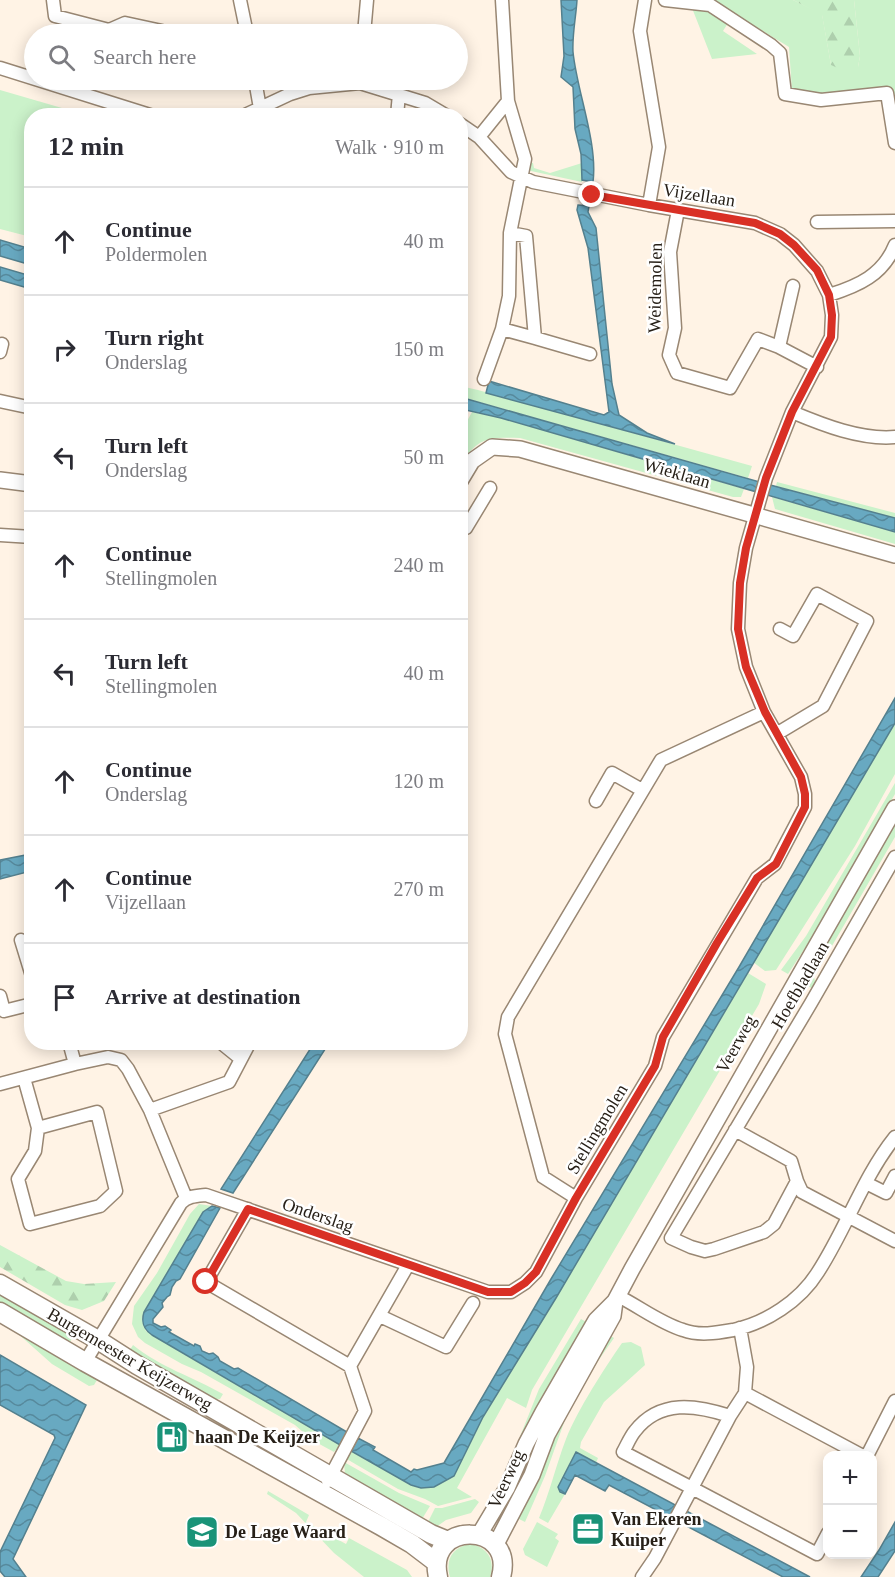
<!DOCTYPE html>
<html lang="en">
<head>
<meta charset="utf-8">
<style>
	body { margin:0; font-family:Georgia,serif; background:#f2f2f3; color:#2b2b33 }
	.controls { position:absolute; right:18px; bottom:18px; display:grid; overflow:hidden; border-radius:12px; box-shadow:0 3px 15px #0003 }
	.controls button { width:54px; height:54px; display:grid; place-items:center; padding:0; border:0; border-bottom:2px solid #e1e1e2; background:#fff; color:#2b2b33; font:30px sans-serif }
	.stop { position:absolute; width:18px; height:18px; margin:-14px; border:4px solid #d93025; border-radius:50%; background:#fff }
	.stop.end { background:#d93025; border-color:#fff; box-shadow:0 2px 6px #0008 }
	.list { margin:0; padding:0; list-style:none }
	h2 { display:flex; justify-content:space-between; align-items:center; height:78px; margin:0; padding:0 24px; font-size:26px }
	h2 small { font-size:20px; font-weight:400; color:#7c7c81 }
	.list li { display:grid; grid-template-columns:39px 1fr auto; gap:18px; align-items:center; box-sizing:border-box; height:108px; padding:0 24px; border-top:2px solid #e1e1e2 }
	.list b { display:block; font-size:22px; white-space:nowrap }
	.list p { margin:0; font-size:20px; white-space:nowrap; color:#7c7c81 }
	.list em { font-size:20px; font-style:normal; color:#7c7c81 }
	.icon { flex:none; width:33px; height:33px; fill:none; stroke:currentColor; stroke-width:2; stroke-linecap:round; stroke-linejoin:round }
	.map { position:relative; flex:none; width:895px; height:1577px; overflow:hidden }
	.search { position:absolute; background:#fff; box-shadow:0 3px 15px #0003; left:24px; top:24px; width:444px; height:66px; display:flex; align-items:center; gap:15px; box-sizing:border-box; padding:0 21px; border-radius:33px; color:#7c7c81; font-size:22px }
	.panel { position:absolute; background:#fff; box-shadow:0 3px 15px #0003; left:24px; top:108px; width:444px; height:942px; border-radius:24px }
	.map>svg:first-child { display:block }
	.green { fill:#cbf2ca }
	.forest { fill:url(#forest-firs) }
	.water { fill:url(#water-waves); stroke:#54808e; stroke-width:1.5 }
	.lines { fill:none; stroke-linecap:round; stroke-linejoin:round }
	.minor-casing { stroke:#998773; stroke-width:15 }
	.tertiary-casing { stroke:#998773; stroke-width:18 }
	.secondary-casing { stroke:#998773; stroke-width:21 }
	.minor { stroke:#fff; stroke-width:12 }
	.tertiary { stroke:#fff; stroke-width:15 }
	.secondary { stroke:#fff; stroke-width:18 }
	.route { stroke:#d93025; stroke-width:8 }
	.labels { text-anchor:middle; dominant-baseline:central; stroke-width:5; stroke-linejoin:round; paint-order:stroke }
	.street-label { font-size:18px; fill:#272018; stroke:#fff }
	.poi-label { font-size:18px; font-weight:bold; fill:#272018; stroke:#fff; text-anchor:start }
</style>
</head>
<body>
<div class="map">
<svg width="895" height="1577" viewBox="0 0 895 1577">
	<defs>
		<pattern id="forest-firs" width="22" height="20" patternUnits="userSpaceOnUse" patternTransform="scale(1.5)"><rect width="22" height="20" fill="#cbf2ca"/><path d="M5 1l3.5 6h-7zM16 11l3.5 6h-7z" fill="#aecfad"/></pattern>
		<pattern id="water-waves" width="16" height="10" patternUnits="userSpaceOnUse" patternTransform="scale(1.5)"><rect width="16" height="10" fill="#68a9c1"/><path d="M0 5q4-4 8 0t8 0" fill="none" stroke="#56899c"/></pattern>
	</defs>
	<rect width="100%" height="100%" fill="#fff3e5"/>
	<path class="green" d="M712,0H793L822,14L831,65L858,67L860,56L854,0H895V118L891,89L818,96L792,91L789,47Z
		M692,8L705,9L728,23L723,31L757,54L712,59Z
		M0,90L86,115L32,116L31,237L0,229Z
		M529,162L533,163L534,168L550,173L582,163L583,176L582,182L531,171L526,169Z
		M460,386L478,390L752,466L748,478L461,397Z
		M472,412L501,418L744,489L741,497H733L520,438C489,437 477,437 461,465V432Z
		M777,482L895,513V518L776,486Z
		M772,497L895,532V544L775,509Z
		M895,723V774L855,846L776,970L765,971L753,962Z
		M895,783V794L809,942L788,974L781,970L806,936Z
		M895,820V837L814,977L816,985L813,989L803,983L810,973L816,957Z
		M748,973L766,984L759,1004L532,1390L526,1408L507,1398L457,1488L472,1497L438,1506L425,1499L398,1489L345,1458L351,1451L411,1485L453,1476L483,1417L556,1298Z
		M199,1204L212,1206L203,1212L144,1312L142,1318L146,1331L340,1445L334,1452L312,1440L295,1425L201,1372L182,1364L145,1343L138,1337L132,1324L134,1306L157,1273L190,1214Z
		M0,1288L75,1332L70,1342L0,1307Z
		M581,1319L590,1324L517,1454H513L539,1389Z
		M15,1331L100,1375L94,1385L89,1386L52,1364Z
		M607,1334L614,1338L598,1361L566,1417L545,1476L525,1522L515,1517L542,1457Z
		M631,1342L641,1347L645,1365L604,1402L581,1442L580,1448L598,1458L596,1463L576,1452L560,1492L565,1494L548,1523L539,1518C550,1492 556,1465 566,1439C578,1409 604,1369 622,1343Z
		M133,1345C160,1367 193,1377 223,1394L220,1399H216L193,1391L128,1353Z
		M344,1462L399,1493L430,1506L422,1519L345,1475Z
		M268,1491L309,1515L306,1522L346,1544L349,1538L407,1570L412,1577H364L334,1553L296,1513L267,1494Z
		M475,1499L479,1502L471,1513L446,1520L432,1530L426,1526L435,1508H442Z
		M537,1522L558,1534L555,1538L559,1541L547,1567L525,1555L523,1549Z
		M469,1544C487,1546 496,1560 490,1577H450C445,1560 452,1548 469,1544Z"/>
	<path class="forest" d="M793,0H854L860,56L858,67L842,70L831,65L822,15Z
		M0,1245L66,1281L84,1284L116,1282L104,1301L82,1310L65,1305L0,1267Z"/>
	<path class="water" d="M561,0H577C576,17 572,35 573,52C577,92 598,143 593,182L582,180L581,154L575,129L573,87L561,77L564,56Z
		M578,205L589,206L588,212L596,228L612,384L619,415L647,433L675,444L486,393L489,381L604,415L609,412L588,248L577,210Z
		M0,240L31,249V265L0,256Z
		M0,267L31,276V289L0,280Z
		M460,397L774,486L895,518V532L501,418L461,409Z
		M895,698V723L556,1298L483,1417L454,1476L434,1487L421,1488L411,1485L351,1451L358,1438L375,1447L373,1450L411,1472L414,1469L417,1470L444,1463L551,1279L739,967Z
		M31,854V871L0,879V860Z
		M314,1043H329L233,1193L221,1189Z
		M212,1206L220,1208L180,1279L176,1281L172,1287L170,1295L167,1297L162,1303L163,1307L153,1319V1323L161,1327L165,1326L171,1330L169,1332L194,1346L195,1344L200,1346L202,1351L209,1354L213,1353L218,1357L220,1361L234,1369L238,1368L347,1432L340,1445L152,1335C143,1329 141,1322 144,1312L203,1212Z
		M0,1355L86,1405L13,1559L26,1577H5L0,1571V1552L55,1438L54,1435L0,1405Z
		M576,1452L810,1577H783L609,1485L605,1491L575,1475L565,1494L560,1492L558,1487Z
		M895,1522V1551L878,1577H861L879,1550Z"/>
	<g class="lines">
		<defs>
			<path id="minor" d="M53,0L55,16L109,30L125,23L162,31
				M240,0L247,34
				M645,0L640,31L659,147L649,205
				M665,0L710,5L771,45L780,53L785,94L821,100L887,93L895,143
				M364,34L367,0
				M0,68L153,116
				M255,80L261,114
				M243,116L290,94L309,88L360,83L425,103L447,116
				M397,116L399,94
				M479,137L508,101L502,0
				M678,210L670,252L675,328L669,355L677,373L730,388L758,339L779,347L817,367
				M817,222L895,221
				M510,233L526,236L535,338L590,354
				M829,295C858,286 883,275 895,245
				M502,329L535,338
				M779,347L793,286
				M0,352L2,344
				M484,379L502,329L509,296L510,233L525,159L508,101
				M0,401L32,408
				M792,412C823,425 861,440 895,437
				M460,524L466,528L490,488
				M0,535L32,537
				M778,733L823,706L867,621L817,594L793,636L780,629
				M596,801L612,773L642,790
				M21,940L32,976
				M0,996L4,1011L32,1004
				M69,1042L75,1064
				M220,1042L241,1059
				M24,1078L38,1128L35,1151L18,1179L30,1224L100,1206L116,1191L97,1112L38,1128
				M0,1084L75,1064L108,1057L121,1060L128,1069L150,1110L186,1198
				M150,1110L229,1082L250,1042
				M735,1130L791,1161L797,1181L774,1224L764,1232L714,1249L705,1251L691,1247L671,1238L811,1003L895,857
				M797,1181L802,1192L895,1241
				M866,1183L886,1193L895,1176
				M576,1198L543,1177L505,1034L508,1017L661,760L764,712
				M248,1209L206,1282L350,1366L365,1411L328,1481
				M618,1296C640,1307 660,1323 683,1330C699,1336 716,1333 733,1330C766,1323 800,1301 818,1272C846,1229 863,1177 895,1137
				M380,1316L446,1347L473,1303
				M85,1362L181,1203C188,1196 196,1196 206,1195L488,1292H511L525,1283L536,1272L576,1198L655,1066L663,1037L757,878L775,864L805,807V794L801,777L764,712L746,667L738,629L740,583L746,548L766,478L792,412L831,337L832,315L829,295L817,271L794,245L780,234L755,223L649,205L533,182L511,172L479,137L460,124
				M350,1366L408,1265
				M745,1393L863,1456
				M730,1416L692,1488L623,1452C627,1445 630,1437 635,1431C660,1399 696,1405 730,1416L745,1393L747,1367L740,1328
				M867,1456L895,1401
				M642,1577L655,1558L692,1488L817,1554L828,1533"/>
			<path id="tertiary" d="M0,480L32,484
				M460,481L472,461L492,447L520,449L895,555
				M479,1535L507,1488L526,1444L543,1412L596,1320L615,1301
				M495,1546L532,1475L547,1435L613,1316L615,1301L632,1269L895,808"/>
			<path id="secondary" d="M0,1284L98,1340L137,1365L431,1534L448,1541
				M0,1312L85,1362L381,1526L412,1544L437,1563
				M438,1577C425,1520 516,1521 501,1577"/>
		</defs>
		<use href="#minor" class="minor-casing"/>
		<use href="#tertiary" class="tertiary-casing"/>
		<use href="#secondary" class="secondary-casing"/>
		<use href="#minor" class="minor"/>
		<use href="#tertiary" class="tertiary"/>
		<use href="#secondary" class="secondary"/>
	</g>
	<g class="lines">
		<path class="route" d="M206,1282L248,1209L488,1292H511L525,1283L536,1272L576,1198L655,1066L663,1037L717,943L757,878L776,864L805,807V794L801,777L765,712L746,667L738,629L740,583L746,548L766,478L792,412L831,337L832,315L829,295L817,270L794,245L780,234L755,223L592,195"/>
	</g>
	<defs>
		<symbol id="fuel-square" viewBox="-11 -11 22 22"><rect x="-9" y="-9" width="18" height="18" rx="4" fill="#1a9378" stroke="#fff"/><path d="M-5.5-6h7V0h2V4h1.3V-2.5L3-4.5l.8-.8L6-3V5H2.5V1h-1V6h-7ZM-4.2-4.7v3.2H.2V-4.7Z" fill="#fff"/></symbol>
		<symbol id="office-square" viewBox="-11 -11 22 22"><rect x="-9" y="-9" width="18" height="18" rx="4" fill="#1a9378" stroke="#fff"/><path d="M-6-3h4V-5.5h4V-3h4V5H-6ZM-1-4.5V-3h2v-1.5ZM-6 0V1H6V0Z" fill="#fff"/></symbol>
		<symbol id="school-square" viewBox="-11 -11 22 22"><rect x="-9" y="-9" width="18" height="18" rx="4" fill="#1a9378" stroke="#fff"/><path d="M0-5L7-2L0 1L-7-2ZM-4 1L0 2.5L4 1V4Q0 6-4 4Z" fill="#fff"/></symbol>
	</defs>
	<g fill-rule="evenodd">
		<use href="#fuel-square" x="153" y="1418" width="38" height="38"/>
		<use href="#office-square" x="569" y="1510" width="38" height="38"/>
		<use href="#school-square" x="183" y="1513" width="38" height="38"/>
	</g>
	<g class="labels">
		<g class="street-label">
			<text transform="translate(699 195) rotate(9)">Vijzellaan</text>
			<text transform="translate(655 288) rotate(-89)">Weidemolen</text>
			<text transform="translate(677 473) rotate(16)">Wieklaan</text>
			<text transform="translate(800 985) rotate(-60)">Hoefbladlaan</text>
			<text transform="translate(736 1044) rotate(-61)">Veerweg</text>
			<text transform="translate(597 1129) rotate(-59)">Stellingmolen</text>
			<text transform="translate(318 1215) rotate(19)">Onderslag</text>
			<text transform="translate(130 1359) rotate(30)">Burgemeester Keijzerweg</text>
			<text transform="translate(506 1479) rotate(-65)">Veerweg</text>
		</g>
		<g class="poi-label">
			<text x="195" y="1437">haan De Keijzer</text>
			<text x="611" y="1519">Van Ekeren<tspan x="611" dy="21">Kuiper</tspan></text>
			<text x="225" y="1532">De Lage Waard</text>
		</g>
	</g>
</svg>
<div class="controls">
<button>+</button>
<button>−</button>
</div>
<div class="stop" style="left:206px;top:1282px"></div>
<div class="stop end" style="left:592px;top:195px"></div>
<div class="search"><svg class="icon" aria-label="search" viewBox="0 0 24 24"><circle cx="10" cy="10" r="6"/><path d="M15 15l6 6"/></svg>Search here</div>
<section class="panel">
<h2>12 min<small>Walk · 910 m</small></h2>
<ul class="list">
<li><svg class="icon" aria-label="ahead" viewBox="0 0 24 24"><path d="M12 20V5M6 11l6-6 6 6"/></svg><div><b>Continue</b><p>Poldermolen</p></div><em>40 m</em></li>
<li><svg class="icon" aria-label="right" viewBox="0 0 24 24"><path d="M7 20v-9h11M14 6l5 5-5 5"/></svg><div><b>Turn right</b><p>Onderslag</p></div><em>150 m</em></li>
<li><svg class="icon" aria-label="left" viewBox="0 0 24 24"><path d="M17 20v-9H6M10 6l-5 5 5 5"/></svg><div><b>Turn left</b><p>Onderslag</p></div><em>50 m</em></li>
<li><svg class="icon" aria-label="ahead" viewBox="0 0 24 24"><path d="M12 20V5M6 11l6-6 6 6"/></svg><div><b>Continue</b><p>Stellingmolen</p></div><em>240 m</em></li>
<li><svg class="icon" aria-label="left" viewBox="0 0 24 24"><path d="M17 20v-9H6M10 6l-5 5 5 5"/></svg><div><b>Turn left</b><p>Stellingmolen</p></div><em>40 m</em></li>
<li><svg class="icon" aria-label="ahead" viewBox="0 0 24 24"><path d="M12 20V5M6 11l6-6 6 6"/></svg><div><b>Continue</b><p>Onderslag</p></div><em>120 m</em></li>
<li><svg class="icon" aria-label="ahead" viewBox="0 0 24 24"><path d="M12 20V5M6 11l6-6 6 6"/></svg><div><b>Continue</b><p>Vijzellaan</p></div><em>270 m</em></li>
<li><svg class="icon" aria-label="arrive" viewBox="0 0 24 24"><path d="M6 21V4h12l-3 4 3 4H6"/></svg><div><b>Arrive at destination</b></div></li>
</ul>
</section>
</div>
</body>
</html>
